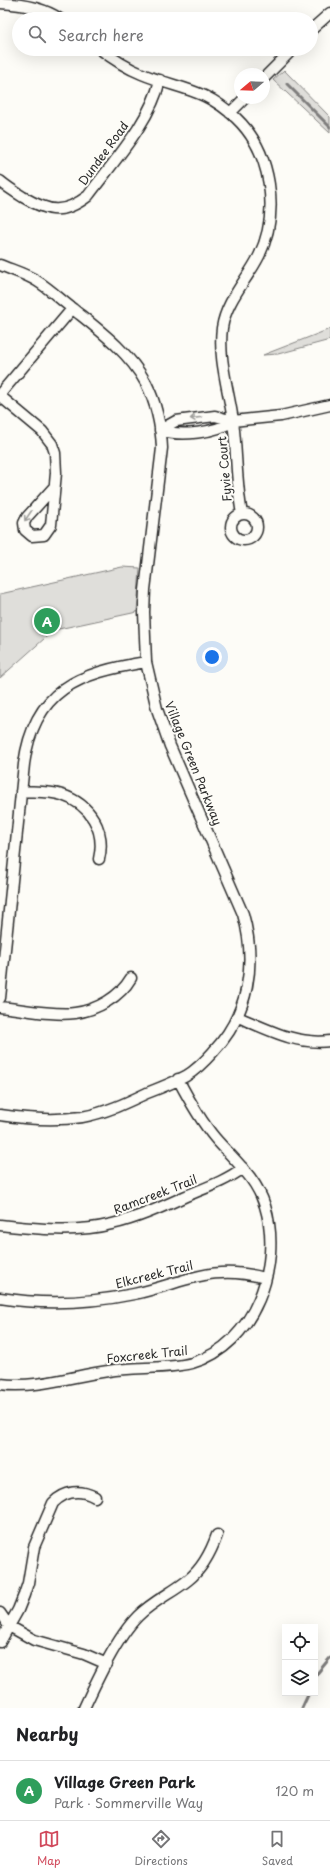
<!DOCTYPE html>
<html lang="en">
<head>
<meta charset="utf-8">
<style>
	body { margin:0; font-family:"Playpen Sans",sans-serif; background:#f6f6f6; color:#202124 }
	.controls { position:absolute; right:12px; bottom:12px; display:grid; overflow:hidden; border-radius:0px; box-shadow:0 4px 16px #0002 }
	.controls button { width:36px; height:36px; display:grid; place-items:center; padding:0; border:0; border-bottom:1px solid #e0e0e0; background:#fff; color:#202124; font:20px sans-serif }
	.compass { position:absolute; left:234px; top:68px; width:36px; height:36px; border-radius:50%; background:#fff; box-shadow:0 4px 16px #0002; rotate:251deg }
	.you { position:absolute; left:212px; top:657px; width:14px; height:14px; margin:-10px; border:3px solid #fff; border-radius:50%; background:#1a73e8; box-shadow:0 0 0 6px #1a73e833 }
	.badge { display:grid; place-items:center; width:26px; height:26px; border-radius:50%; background:#d1495b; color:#fff; font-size:13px; font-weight:700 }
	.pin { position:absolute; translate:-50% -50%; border:2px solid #fff; box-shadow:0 1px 4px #0006 }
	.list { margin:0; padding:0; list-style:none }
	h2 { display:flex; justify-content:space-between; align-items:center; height:52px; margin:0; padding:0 16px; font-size:17px }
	h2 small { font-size:13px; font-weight:400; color:#757577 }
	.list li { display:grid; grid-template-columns:26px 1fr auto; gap:12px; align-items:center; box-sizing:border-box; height:60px; padding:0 16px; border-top:1px solid #e0e0e0 }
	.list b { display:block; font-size:15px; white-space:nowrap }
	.list p { margin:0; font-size:13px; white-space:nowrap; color:#757577 }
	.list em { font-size:13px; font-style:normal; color:#757577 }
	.icon { flex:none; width:22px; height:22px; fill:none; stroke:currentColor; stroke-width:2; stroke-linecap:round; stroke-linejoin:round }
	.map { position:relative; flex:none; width:330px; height:1708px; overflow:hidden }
	.search { position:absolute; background:#fff; box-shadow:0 4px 16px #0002; left:12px; right:12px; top:12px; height:44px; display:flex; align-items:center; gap:10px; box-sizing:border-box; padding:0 14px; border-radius:22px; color:#757577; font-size:15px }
	.sheet { height:112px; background:#fff }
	nav { display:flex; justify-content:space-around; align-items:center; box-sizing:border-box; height:56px; border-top:1px solid #e0e0e0; background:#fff; font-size:11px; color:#757577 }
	nav a { display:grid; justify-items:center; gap:2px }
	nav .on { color:#d1495b }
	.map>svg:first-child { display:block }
	.green { fill:#dfdeda; stroke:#858482 }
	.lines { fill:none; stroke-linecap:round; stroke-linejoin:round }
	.stream { stroke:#7e7d7b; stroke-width:3 }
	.minor-casing { stroke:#2b2b2b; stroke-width:13 }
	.minor { stroke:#fdfcf7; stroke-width:10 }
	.oneway { stroke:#9e9e9b }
	.labels { text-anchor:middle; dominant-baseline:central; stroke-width:4; stroke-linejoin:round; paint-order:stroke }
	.street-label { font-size:12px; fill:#2b2b2b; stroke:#fdfcf7 }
</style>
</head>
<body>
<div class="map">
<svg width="330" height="1708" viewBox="0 0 330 1708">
	<rect width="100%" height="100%" fill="#fdfcf7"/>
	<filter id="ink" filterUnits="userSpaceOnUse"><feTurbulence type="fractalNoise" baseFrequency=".025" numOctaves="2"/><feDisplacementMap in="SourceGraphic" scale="8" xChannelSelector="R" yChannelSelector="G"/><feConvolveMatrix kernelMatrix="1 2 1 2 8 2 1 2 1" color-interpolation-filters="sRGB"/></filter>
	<g filter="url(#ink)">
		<path class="green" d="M284,70L330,117V133L273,80Z
			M330,329V340L278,354L263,355Z
			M122,567L140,568L137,612L54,630L0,678V594Z"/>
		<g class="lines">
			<path class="stream" d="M287,84L330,127
				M315,1676L330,1658
				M302,1708L309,1693"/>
			<defs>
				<path id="minor" d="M0,3C20,4 43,7 60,19
					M311,30L330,13
					M100,49C113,59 127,68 142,74C178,89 205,88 236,118C272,152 280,213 259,256C247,280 226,301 222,328C218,359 229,391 233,421C237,452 236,483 242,514
					M264,78L293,49
					M230,113L245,98
					M0,181C7,187 15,192 23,197C49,212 63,215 88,196C113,162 151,121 160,80
					M0,265C12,270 26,274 37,281C50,289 61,300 73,309C99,330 129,352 146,383C156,403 161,425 162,448L145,590L144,612L146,662L157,709L170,746L243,914C257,963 249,1014 213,1052C205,1061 196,1070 186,1076C173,1083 160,1088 147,1093C126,1103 105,1113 82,1117C55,1121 26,1119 0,1115
					M0,394L72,309
					M0,396L42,431L52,444L55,453L56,473L51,525L44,535L32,536L25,530L24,523L27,517L54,487
					M160,430L176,421L215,416L233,421L281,416L330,405
					M160,430C180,437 216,433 233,421
					M231 527a13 13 0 1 1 26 0a13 13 0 1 1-26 0Z
					M21,791C35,792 49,791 62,795C90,804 106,830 99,859
					M0,998L24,764C34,689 79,673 146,662
					M0,1007C22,1009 54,1016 75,1013C97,1010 120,997 131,978
					M238,1017C269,1030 296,1045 330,1041
					M0,1225C36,1229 77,1233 112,1224C138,1218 162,1207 186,1196C205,1188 226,1181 243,1168
					M0,1298C44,1305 90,1303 134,1294C185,1283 210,1263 265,1278
					M0,1384C36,1389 72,1376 108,1371C135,1366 165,1370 192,1363C255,1345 283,1264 265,1206C256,1177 234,1160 215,1138C200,1120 189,1100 178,1079
					M0,1613L9,1626L34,1640L84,1654L107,1664
					M0,1642L18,1610L24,1595L28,1583L34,1547L53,1503C65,1491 80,1489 95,1497
					M84,1708C97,1680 117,1637 138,1616C153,1601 172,1593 188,1580C202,1569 211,1552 217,1535"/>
			</defs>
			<use href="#minor" class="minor-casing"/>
			<use href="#minor" class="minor"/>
		</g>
		<defs><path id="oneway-shaft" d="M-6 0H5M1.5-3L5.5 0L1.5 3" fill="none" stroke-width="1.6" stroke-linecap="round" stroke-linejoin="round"/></defs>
		<g class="oneway">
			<use href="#oneway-shaft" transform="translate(196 418) rotate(173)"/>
			<use href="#oneway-shaft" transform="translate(28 516) rotate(124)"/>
		</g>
	</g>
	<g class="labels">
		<g class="street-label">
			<text transform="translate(103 153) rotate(-54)">Dundee Road</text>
			<text transform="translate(224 469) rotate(-95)">Fyvie Court</text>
			<text transform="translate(194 763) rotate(68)">Village Green Parkway</text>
			<text transform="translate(155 1194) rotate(-21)">Ramcreek Trail</text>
			<text transform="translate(154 1274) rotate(-14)">Elkcreek Trail</text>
			<text transform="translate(147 1354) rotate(-6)">Foxcreek Trail</text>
		</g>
	</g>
</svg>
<div class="controls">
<button><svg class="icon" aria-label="locate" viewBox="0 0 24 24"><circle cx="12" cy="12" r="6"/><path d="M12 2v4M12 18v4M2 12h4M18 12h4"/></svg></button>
<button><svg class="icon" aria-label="layers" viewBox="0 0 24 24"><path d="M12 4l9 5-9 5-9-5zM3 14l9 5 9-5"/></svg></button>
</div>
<svg class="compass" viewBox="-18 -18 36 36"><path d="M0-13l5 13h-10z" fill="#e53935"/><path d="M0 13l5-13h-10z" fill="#757577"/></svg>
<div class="you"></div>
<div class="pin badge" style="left:47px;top:621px;background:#2e9e5b">A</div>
<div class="search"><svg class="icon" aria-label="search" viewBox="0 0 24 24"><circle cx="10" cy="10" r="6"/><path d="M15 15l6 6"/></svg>Search here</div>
</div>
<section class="sheet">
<h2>Nearby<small></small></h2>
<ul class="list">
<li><span class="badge" style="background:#2e9e5b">A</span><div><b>Village Green Park</b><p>Park · Sommerville Way</p></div><em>120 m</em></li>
</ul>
</section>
<nav>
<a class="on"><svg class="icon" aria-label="map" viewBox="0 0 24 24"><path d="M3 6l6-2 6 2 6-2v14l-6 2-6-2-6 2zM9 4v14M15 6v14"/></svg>Map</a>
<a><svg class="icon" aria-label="directions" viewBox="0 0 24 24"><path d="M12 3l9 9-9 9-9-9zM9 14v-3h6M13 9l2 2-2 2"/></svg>Directions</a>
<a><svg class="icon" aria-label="saved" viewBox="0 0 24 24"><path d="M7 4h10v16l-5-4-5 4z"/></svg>Saved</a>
</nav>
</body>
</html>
